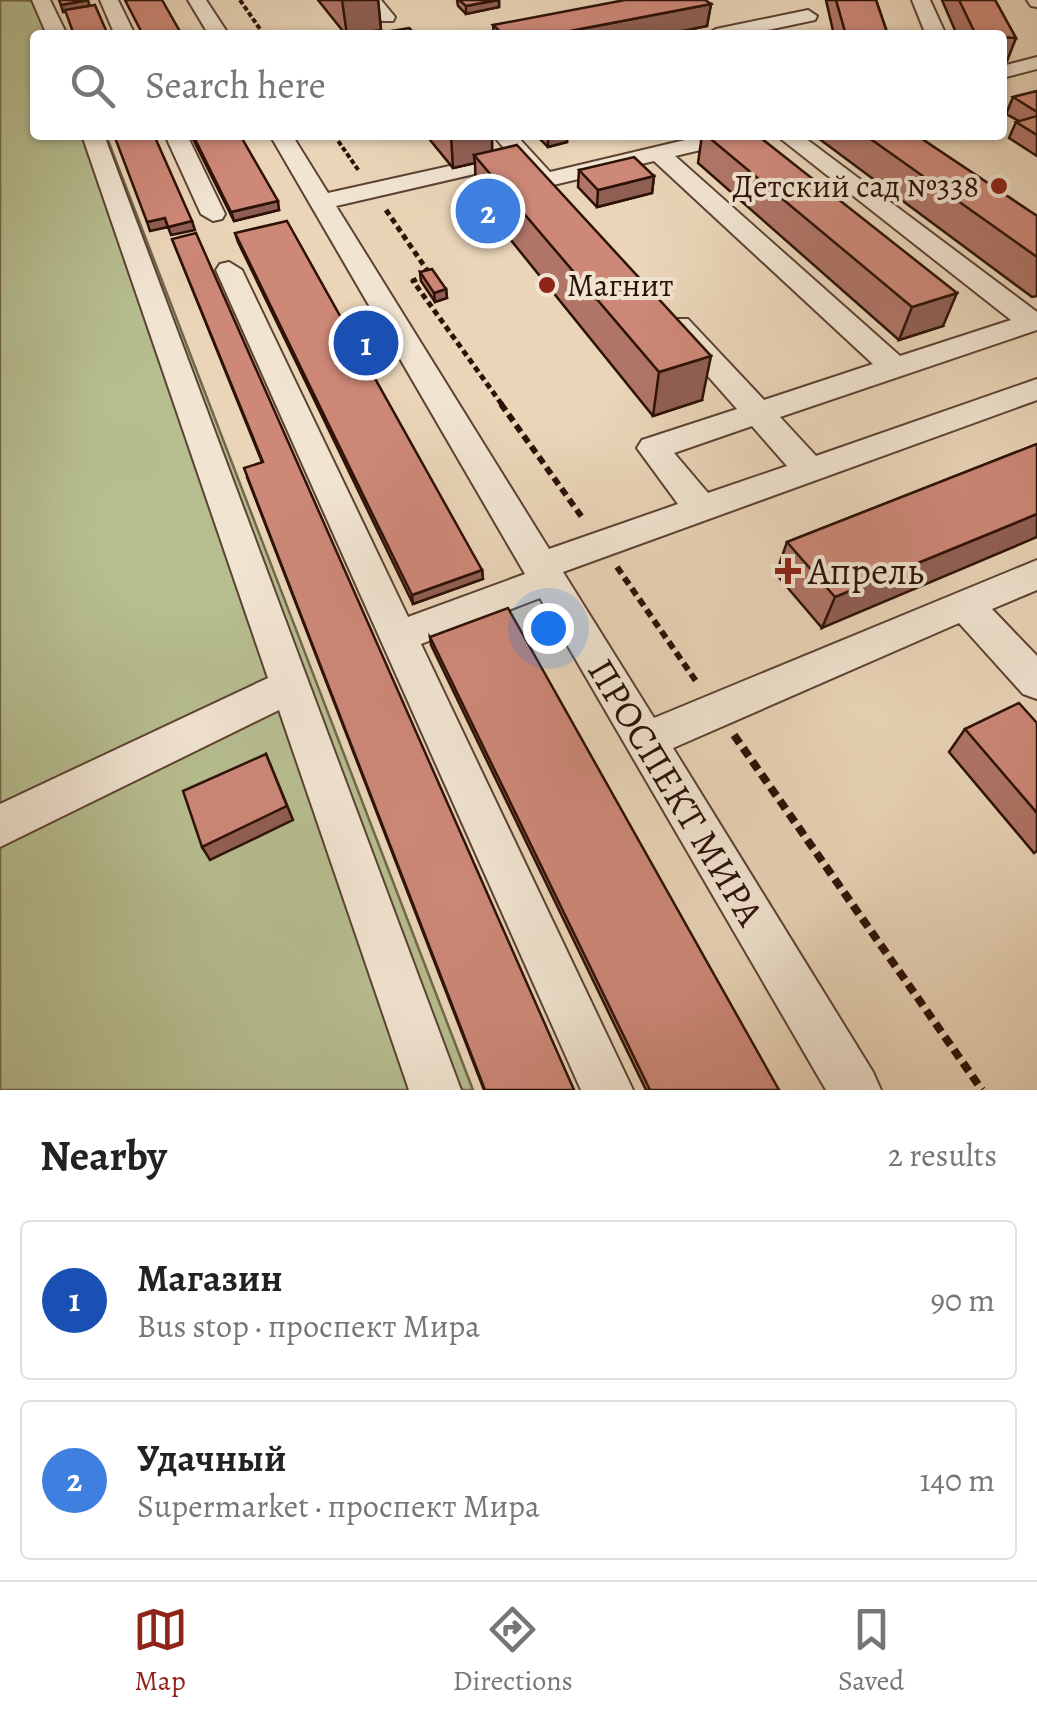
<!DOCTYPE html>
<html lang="en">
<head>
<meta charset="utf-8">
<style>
	body { margin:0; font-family:Alegreya,serif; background:#f6f6f6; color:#222 }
	.you { position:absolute; left:548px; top:628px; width:35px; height:35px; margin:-25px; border:8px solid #fff; border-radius:50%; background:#1a73e8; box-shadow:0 0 0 15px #1a73e833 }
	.badge { display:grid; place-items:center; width:65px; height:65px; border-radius:50%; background:#8f2418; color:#fff; font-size:32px; font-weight:700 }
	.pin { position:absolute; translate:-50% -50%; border:5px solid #fff; box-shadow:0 2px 10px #0006 }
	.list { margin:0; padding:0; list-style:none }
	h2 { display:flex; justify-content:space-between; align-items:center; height:130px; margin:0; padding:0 40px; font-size:42px }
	h2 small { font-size:32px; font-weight:400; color:#767676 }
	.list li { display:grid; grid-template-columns:65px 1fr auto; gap:30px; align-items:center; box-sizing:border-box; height:160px; margin:0 20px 20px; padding:0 20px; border:2px solid #e0e0e0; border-radius:10px }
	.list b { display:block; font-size:38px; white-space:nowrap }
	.list p { margin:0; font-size:32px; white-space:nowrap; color:#767676 }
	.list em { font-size:32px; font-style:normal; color:#767676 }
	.icon { flex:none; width:55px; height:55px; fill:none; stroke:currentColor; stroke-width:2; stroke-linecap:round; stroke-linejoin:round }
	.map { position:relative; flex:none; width:1037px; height:1090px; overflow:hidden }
	.search { position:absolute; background:#fff; box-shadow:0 2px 8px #0004; left:30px; right:30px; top:30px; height:110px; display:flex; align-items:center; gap:25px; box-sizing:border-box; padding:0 35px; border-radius:10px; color:#767676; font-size:38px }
	.sheet { height:490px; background:#fff }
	nav { display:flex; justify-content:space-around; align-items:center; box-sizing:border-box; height:140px; border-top:2px solid #e0e0e0; background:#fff; font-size:28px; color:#767676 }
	nav a { display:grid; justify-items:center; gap:5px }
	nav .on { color:#8f2418 }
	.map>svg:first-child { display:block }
	.green { fill:#b6bd8f; stroke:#72674b; stroke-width:2.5 }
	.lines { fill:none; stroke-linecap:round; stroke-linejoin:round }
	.minor-casing { stroke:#5c4233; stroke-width:4 }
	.path-far3 { stroke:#2d1107; stroke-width:4; stroke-dasharray:5 2.5; stroke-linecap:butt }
	.path-far2 { stroke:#2d1107; stroke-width:5; stroke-dasharray:6 4; stroke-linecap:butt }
	.path-far1 { stroke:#2d1107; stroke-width:6; stroke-dasharray:8 5; stroke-linecap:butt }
	.path { stroke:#2d1107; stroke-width:8; stroke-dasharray:10 6; stroke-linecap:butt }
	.minor { fill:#f1e4d1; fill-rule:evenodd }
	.wall { fill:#b07567; stroke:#2d1107; stroke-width:2.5 }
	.shaded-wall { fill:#905f54; stroke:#2d1107; stroke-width:2.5 }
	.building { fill:#cd8878; stroke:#2d1107; stroke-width:2.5 }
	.poi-dot { fill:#8f2418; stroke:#f1e4d1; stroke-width:4 }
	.labels { text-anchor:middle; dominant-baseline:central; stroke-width:8; stroke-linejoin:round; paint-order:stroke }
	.far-poi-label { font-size:32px; fill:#2d1107; stroke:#f1e4d1; text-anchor:end }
	.poi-label { font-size:38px; fill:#2d1107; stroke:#f1e4d1; text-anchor:start }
	.street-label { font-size:38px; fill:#2d1107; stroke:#f1e4d1 }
</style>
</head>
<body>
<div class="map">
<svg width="1037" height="1090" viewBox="0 0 1037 1090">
	<rect width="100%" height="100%" fill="#ead5b8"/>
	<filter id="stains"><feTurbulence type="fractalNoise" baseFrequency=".002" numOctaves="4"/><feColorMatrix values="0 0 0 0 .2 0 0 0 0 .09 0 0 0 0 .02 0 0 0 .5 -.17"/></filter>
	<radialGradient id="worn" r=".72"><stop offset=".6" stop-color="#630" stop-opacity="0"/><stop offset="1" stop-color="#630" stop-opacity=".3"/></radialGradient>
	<path class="green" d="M0,0C45,0 50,0 68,35H35V135H106L473,1090H0Z"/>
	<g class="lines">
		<defs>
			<path id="minor" d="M32,0H50L67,35H47Z
				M100,0H118L135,35H115Z
				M188,0H206L229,35H209Z
				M362,0H381L395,17L393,21H379Z
				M912,0H930L946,35H926Z
				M1027,0H1037V7L1031,6Z
				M808,10L817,16L815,20L744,35H706L716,29Z
				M1037,57V69L1002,78V66Z
				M82,135H104L461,1090H409L279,710L0,847V804L268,678Z
				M165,135H187L225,214L222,219L213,221L201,214Z
				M270,135H292L328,193L508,153L493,135H516L550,172L706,135H746L743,140L675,156L900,356L1011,320L776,135H801L1037,312V330L780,417L816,456L1037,379V400L563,572L654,718L1037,560V590L992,609L1037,656V699L1023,694L959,623L673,748L873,1072L881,1090H826L540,598L421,644L633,1090H581L216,270L220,264L229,262L242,270L408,617L525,574ZM654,161L873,364L764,400L688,319H668L664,325L668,331L737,409L642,440L637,448L678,504L549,549L336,206L518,164L537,185L545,187ZM752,426L787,466L708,493L674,453Z"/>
		</defs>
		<use href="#minor" class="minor-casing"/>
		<path class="path-far3" d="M240,0L264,35
			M334,135L359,171"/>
		<path class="path-far2" d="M386,210L429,273L413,281L503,406"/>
		<path class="path-far1" d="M501,404L584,520
			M617,567L698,684"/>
		<path class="path" d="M734,735L982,1090"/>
		<use href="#minor" class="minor"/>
	</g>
	<path class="wall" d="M318,0H378L381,30L346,35Z
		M457,0H499V7L466,14L458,6Z
		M826,0H876L888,35H834Z
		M942,0H995L1016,38L1007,61H1002V35H957Z
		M711,4L707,26L663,35H494L493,25Z
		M1037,91V156L1009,138L1016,122L1019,121L1006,114L1013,97Z
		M191,135H240L279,210L234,221Z
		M426,135H492V151L702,400L653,416L476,197L475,163L453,168Z
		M536,135H567V142L548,147Z
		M702,135H757L943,326L899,340L698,163Z
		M814,135H916L1037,216V296L1032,297Z
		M579,170L654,176L652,193L597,207L578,187Z
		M235,233L482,570L483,579L413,604L238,242Z
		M172,239L574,1090H484L247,477L262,462Z
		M420,272L446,289L447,298L435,302L421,281Z
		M1037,444L822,628L776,574L787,542Z
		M430,637L779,1090H646L431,645Z
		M1037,723V851L1034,853L949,752L965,729Z"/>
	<path class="shaded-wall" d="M88,0L90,8L63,12L61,5Z
		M342,0H378L381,30L347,35Z
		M499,0V7L466,14V6Z
		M711,4L707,26L663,35H549Z
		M451,135H492V159L474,155L475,163L453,168Z
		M548,135H567V142L548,147Z
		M654,176L652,193L597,207L598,190Z
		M278,201L279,210L234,221L231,212Z
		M165,218L168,227L150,231L147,222Z
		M192,221L195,230L171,235L168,227Z
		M446,289L447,298L435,302L434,293Z
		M957,293L943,326L899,340L912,307Z
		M711,356L702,400L653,416L659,372Z
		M1037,514V537L822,628L835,597Z
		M482,570L483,579L413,604L412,595Z
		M266,754L293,820L210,860L202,847Z"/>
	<path class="building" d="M59,0H88L61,5Z
		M125,0H162L182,35H143Z
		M459,0H497L466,6Z
		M625,0H705L711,4L549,35H504L493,25Z
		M836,0H876L888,35H846Z
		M959,0H995L1016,38L1002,37V35H976Z
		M95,5L108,35H74L65,10Z
		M409,28L416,35L373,34Z
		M1037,91V112L1013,97Z
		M1037,116V135L1016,122Z
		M114,135H154L192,221L168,227L165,218L147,222Z
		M193,135H240L278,201L231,212Z
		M706,135H757L957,293L912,307Z
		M865,135H916L1037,216V257Z
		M517,145L711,356L659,372L474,155Z
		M634,157L654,176L598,190L579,170Z
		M287,221L482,570L412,595L235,233Z
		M196,233L574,1090H485L244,468L263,462L172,239Z
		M432,269L446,289L434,293L420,272Z
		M1037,444V514L835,597L787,542Z
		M508,608L779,1090H650L430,637Z
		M1019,703L1037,723V813L965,729Z
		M266,754L287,806L202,847L183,791Z"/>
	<g class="poi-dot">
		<circle cx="999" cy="186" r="10"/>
		<circle cx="547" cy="285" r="10"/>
		<path d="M783 556h10v10h10v10h-10v10h-10v-10h-10v-10h10z"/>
	</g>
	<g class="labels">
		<g class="far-poi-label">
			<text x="979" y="186">Детский сад №338</text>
			<text x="567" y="285" text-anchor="start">Магнит</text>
		</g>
		<g class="poi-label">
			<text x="808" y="571">Апрель</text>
		</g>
		<g class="street-label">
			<text transform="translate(676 792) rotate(59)">ПРОСПЕКТ МИРА</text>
		</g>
	</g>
	<rect width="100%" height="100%" filter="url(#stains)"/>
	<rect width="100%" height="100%" fill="url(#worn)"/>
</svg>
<div class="you"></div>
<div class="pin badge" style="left:366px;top:343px;background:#1a4fb4">1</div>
<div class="pin badge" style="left:488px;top:211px;background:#3f7fe0">2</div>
<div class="search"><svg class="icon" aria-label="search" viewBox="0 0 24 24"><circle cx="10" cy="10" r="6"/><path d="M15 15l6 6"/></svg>Search here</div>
</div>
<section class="sheet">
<h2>Nearby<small>2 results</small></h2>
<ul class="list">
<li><span class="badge" style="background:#1a4fb4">1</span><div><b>Магазин</b><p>Bus stop · проспект Мира</p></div><em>90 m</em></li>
<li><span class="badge" style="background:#3f7fe0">2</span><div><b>Удачный</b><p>Supermarket · проспект Мира</p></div><em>140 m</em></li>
</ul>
</section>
<nav>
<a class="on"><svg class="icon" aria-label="map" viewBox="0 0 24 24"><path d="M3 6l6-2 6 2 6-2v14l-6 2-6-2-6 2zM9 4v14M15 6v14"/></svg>Map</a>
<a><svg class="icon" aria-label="directions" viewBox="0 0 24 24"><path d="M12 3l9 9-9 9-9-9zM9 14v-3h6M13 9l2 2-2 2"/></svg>Directions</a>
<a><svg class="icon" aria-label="saved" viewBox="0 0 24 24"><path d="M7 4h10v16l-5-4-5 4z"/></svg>Saved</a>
</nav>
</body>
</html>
